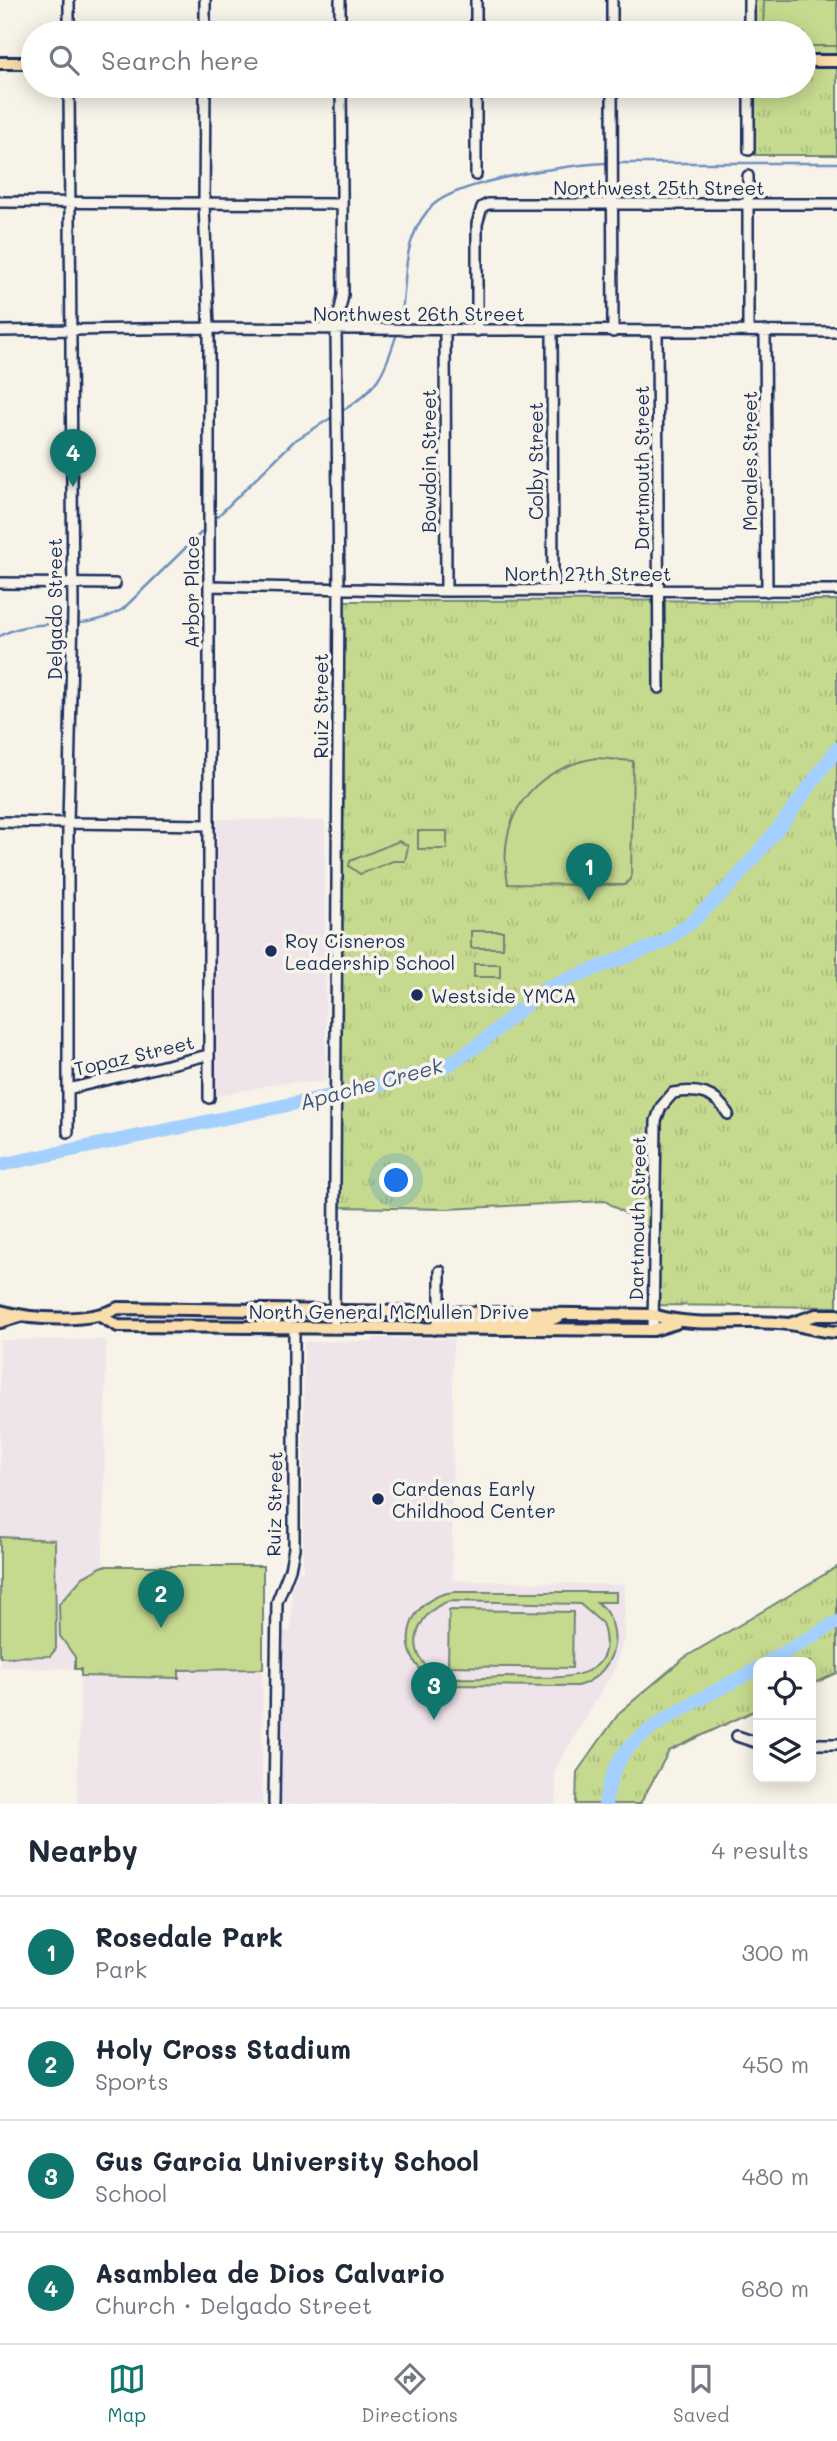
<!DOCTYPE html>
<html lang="en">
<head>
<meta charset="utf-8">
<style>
	body { margin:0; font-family:Mali,sans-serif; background:#f6f6f7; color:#1f2937 }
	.controls { position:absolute; right:21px; bottom:21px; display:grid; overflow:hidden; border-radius:14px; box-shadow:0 4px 18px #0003 }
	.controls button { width:63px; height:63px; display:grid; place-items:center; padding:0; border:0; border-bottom:2px solid #e0e1e3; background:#fff; color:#1f2937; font:35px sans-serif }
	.you { position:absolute; left:397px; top:1181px; width:24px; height:24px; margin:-18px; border:5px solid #fff; border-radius:50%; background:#1a73e8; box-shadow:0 0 0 10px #1a73e833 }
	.badge { display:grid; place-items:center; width:46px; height:46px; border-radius:50%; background:#0f766e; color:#fff; font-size:23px; font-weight:700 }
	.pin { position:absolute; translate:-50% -58px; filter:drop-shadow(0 2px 4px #0008) }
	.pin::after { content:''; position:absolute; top:37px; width:24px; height:21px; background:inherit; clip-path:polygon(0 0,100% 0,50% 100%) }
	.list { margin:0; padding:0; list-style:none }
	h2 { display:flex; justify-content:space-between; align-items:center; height:91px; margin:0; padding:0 28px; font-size:30px }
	h2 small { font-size:23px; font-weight:400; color:#747a83 }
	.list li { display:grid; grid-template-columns:46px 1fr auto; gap:21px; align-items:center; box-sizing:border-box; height:112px; padding:0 28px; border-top:2px solid #e0e1e3 }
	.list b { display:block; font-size:26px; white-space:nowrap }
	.list p { margin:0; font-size:23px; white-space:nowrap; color:#747a83 }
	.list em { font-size:23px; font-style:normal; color:#747a83 }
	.icon { flex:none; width:38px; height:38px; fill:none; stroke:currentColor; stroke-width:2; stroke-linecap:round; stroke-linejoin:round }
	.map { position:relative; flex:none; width:837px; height:1804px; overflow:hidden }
	.search { position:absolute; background:#fff; box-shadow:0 4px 18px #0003; left:21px; right:21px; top:21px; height:77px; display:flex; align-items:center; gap:18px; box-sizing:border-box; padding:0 24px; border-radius:38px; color:#747a83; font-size:26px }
	.sheet { height:539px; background:#fff }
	nav { display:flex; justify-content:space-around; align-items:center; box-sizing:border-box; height:98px; border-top:2px solid #e0e1e3; background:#fff; font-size:19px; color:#747a83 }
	nav a { display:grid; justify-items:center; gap:4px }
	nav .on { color:#0f766e }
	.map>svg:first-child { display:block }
	.built { fill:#eee4ea }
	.grass { fill:url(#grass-tufts); stroke:#708476; stroke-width:2 }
	.pitch { fill:#c6da8f; stroke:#708476; stroke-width:2; fill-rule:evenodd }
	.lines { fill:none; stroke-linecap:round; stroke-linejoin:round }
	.stream { stroke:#6d90be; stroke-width:2.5 }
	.river { stroke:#a3d0fe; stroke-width:14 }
	.minor-casing { stroke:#1b2f5e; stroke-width:14 }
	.major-casing { stroke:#1b2f5e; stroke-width:16 }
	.minor { stroke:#f7f3e8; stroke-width:9 }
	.major { stroke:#f9deab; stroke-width:10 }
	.poi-dot { fill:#1b2f5e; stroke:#f7f3e8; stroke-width:2.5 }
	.labels { text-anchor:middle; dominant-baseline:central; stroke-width:7; stroke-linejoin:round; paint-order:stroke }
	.street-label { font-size:19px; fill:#1b2f5e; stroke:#f7f3e8 }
	.poi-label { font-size:19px; fill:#1b2f5e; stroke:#f7f3e8; text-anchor:start }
	.water-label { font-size:21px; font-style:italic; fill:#3d5786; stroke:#f7f3e8 }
</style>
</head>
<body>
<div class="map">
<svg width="837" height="1804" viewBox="0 0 837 1804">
	<defs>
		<pattern id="grass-tufts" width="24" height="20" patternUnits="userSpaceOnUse" patternTransform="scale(1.75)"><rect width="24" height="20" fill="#c6da8f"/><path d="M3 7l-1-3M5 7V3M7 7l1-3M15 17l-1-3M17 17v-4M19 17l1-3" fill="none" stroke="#aabb7e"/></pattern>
	</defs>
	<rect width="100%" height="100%" fill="#f7f3e8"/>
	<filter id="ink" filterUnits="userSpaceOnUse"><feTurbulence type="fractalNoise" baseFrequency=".0143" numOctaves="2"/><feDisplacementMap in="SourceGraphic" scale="14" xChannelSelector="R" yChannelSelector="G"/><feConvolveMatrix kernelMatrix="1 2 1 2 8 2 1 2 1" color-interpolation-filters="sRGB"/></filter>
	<g filter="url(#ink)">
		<path class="built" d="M217,819L325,821L326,1082L279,1083L214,1097Z
			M374,1338L453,1339L452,1580L625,1585L624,1637L615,1668L554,1771L557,1804H281L284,1631H291L292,1586L299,1571H303L304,1342L373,1341Z
			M0,1340H106L103,1565L263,1566L262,1804H77L81,1669L0,1667Z"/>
		<path class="grass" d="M754,0H837V155H755L754,86H804V33H754Z
			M837,600V1307L649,1305L650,1229L605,1201L447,1209L339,1207L343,601Z
			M837,1567V1673L811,1685V1662H758V1709L669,1751L640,1804H576L577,1772L620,1712L684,1658Z"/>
		<path class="pitch" d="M764,0H837V46H804V33H763Z
			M596,758L633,761L631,878L625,885L508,884C496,818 530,770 596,758Z
			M418,831H447V849H418Z
			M399,841L408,846L405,861H393L360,874L349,866L350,861Z
			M471,931H503V948H471Z
			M474,964H500V977H474Z
			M0,1537L55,1540L56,1649L50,1656L0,1657Z
			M103,1566H263V1669L179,1670V1678L81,1676V1669H75V1657L60,1636L59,1604L83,1577Z
			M455,1592H616V1602H597C629,1629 614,1676 577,1686L420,1685V1676L426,1675C392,1646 411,1595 455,1592ZM450,1601L580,1604L602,1623C624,1689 544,1677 506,1677C486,1677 460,1681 442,1675C401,1661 413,1611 450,1601Z
			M449,1610L573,1612L572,1668L448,1666Z"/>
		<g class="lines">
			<path class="stream" d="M616,163H837
				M399,326C407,297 402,265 413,237C417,225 424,214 433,205C461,180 571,164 609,163
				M340,412C377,391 385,372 397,333
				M213,521L294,441L334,416
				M0,636C42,613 80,636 123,609L206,528"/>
			<path class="river" d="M0,1165L364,1089L446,1066L480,1044L545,988L664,942L693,921L730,886L784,821L837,749
				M768,1662L837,1622
				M605,1804C608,1787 614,1767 624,1753C649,1721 722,1689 758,1668"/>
			<defs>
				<path id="minor" d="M205,0V33
					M612,0V33
					M69,33V0
					M340,33V0
					M476,33V0
					M749,33V0
					M205,86L204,204L209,328V1098
					M612,86L613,332
					M749,86V150
					M476,175V86
					M0,202L341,204
					M748,330V176
					M0,331L209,328L837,332
					M445,331L446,591
					M477,331V224L482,207L488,204H837
					M552,331L553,590
					M657,331L659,688
					M765,331L767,591
					M0,583L115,584
					M209,586L446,591L837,590
					M0,822L207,825
					M68,1089L208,1055
					M68,1132V823L73,610L69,86
					M440,1312V1271
					M334,1328L339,588L336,330L343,295L341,86
					M653,1330L656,1121L661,1107L673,1093C697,1089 715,1092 728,1114
					M737,1736L758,1743
					M811,1744H837
					M274,1804L277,1602L290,1569L294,1548V1327"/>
				<path id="major" d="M804,61H837
					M0,63H33
					M0,1311C31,1320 89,1323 118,1308L653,1315C698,1329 743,1318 789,1324C806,1326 817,1331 837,1332
					M102,1317L118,1326L653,1330L676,1323
					M0,1322L20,1316
					M790,1324L816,1315H837
					M434,1329L439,1321L545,1322L560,1316"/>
			</defs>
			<use href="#minor" class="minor-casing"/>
			<use href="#major" class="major-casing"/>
			<use href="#minor" class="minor"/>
			<use href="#major" class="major"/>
		</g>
	</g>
	<g class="poi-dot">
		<circle cx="271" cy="951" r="7"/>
		<circle cx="417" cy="995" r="7"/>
		<circle cx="378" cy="1499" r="7"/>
	</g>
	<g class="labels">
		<g class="street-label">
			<text x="659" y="187">Northwest 25th Street</text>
			<text x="419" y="313">Northwest 26th Street</text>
			<text transform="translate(428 461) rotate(-90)">Bowdoin Street</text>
			<text transform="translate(535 461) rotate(-90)">Colby Street</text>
			<text transform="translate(749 461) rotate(-90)">Morales Street</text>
			<text transform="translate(641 468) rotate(-90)">Dartmouth Street</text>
			<text x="588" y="573">North 27th Street</text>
			<text transform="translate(191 592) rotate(-90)">Arbor Place</text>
			<text transform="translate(54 609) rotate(-90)">Delgado Street</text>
			<text transform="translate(320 706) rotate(-90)">Ruiz Street</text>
			<text transform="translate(134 1055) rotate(-13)">Topaz Street</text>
			<text transform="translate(637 1218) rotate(-89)">Dartmouth Street</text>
			<text x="389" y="1311">North General McMullen Drive</text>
			<text transform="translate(274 1504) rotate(-89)">Ruiz Street</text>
		</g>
		<g class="poi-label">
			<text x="285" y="940">Roy Cisneros<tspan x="285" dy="22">Leadership School</tspan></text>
			<text x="431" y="995">Westside YMCA</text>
			<text x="392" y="1488">Cardenas Early<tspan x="392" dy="22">Childhood Center</tspan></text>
		</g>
		<g class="water-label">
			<text transform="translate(371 1083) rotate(-15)">Apache Creek</text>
		</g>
	</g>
</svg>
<div class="controls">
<button><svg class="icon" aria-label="locate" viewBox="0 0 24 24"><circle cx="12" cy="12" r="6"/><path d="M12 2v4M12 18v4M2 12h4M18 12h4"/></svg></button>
<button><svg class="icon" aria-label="layers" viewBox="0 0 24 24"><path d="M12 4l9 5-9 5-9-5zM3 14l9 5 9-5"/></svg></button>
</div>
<div class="you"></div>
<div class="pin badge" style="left:589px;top:901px">1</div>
<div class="pin badge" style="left:161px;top:1628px">2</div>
<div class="pin badge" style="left:434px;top:1720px">3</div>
<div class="pin badge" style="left:73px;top:487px">4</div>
<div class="search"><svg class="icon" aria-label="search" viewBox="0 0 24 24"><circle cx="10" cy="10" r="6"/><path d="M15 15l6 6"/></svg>Search here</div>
</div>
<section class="sheet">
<h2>Nearby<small>4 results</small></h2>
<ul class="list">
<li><span class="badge">1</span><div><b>Rosedale Park</b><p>Park</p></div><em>300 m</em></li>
<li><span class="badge">2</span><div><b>Holy Cross Stadium</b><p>Sports</p></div><em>450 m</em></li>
<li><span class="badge">3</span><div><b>Gus Garcia University School</b><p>School</p></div><em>480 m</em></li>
<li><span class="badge">4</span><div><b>Asamblea de Dios Calvario</b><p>Church · Delgado Street</p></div><em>680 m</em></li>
</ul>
</section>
<nav>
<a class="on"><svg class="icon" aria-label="map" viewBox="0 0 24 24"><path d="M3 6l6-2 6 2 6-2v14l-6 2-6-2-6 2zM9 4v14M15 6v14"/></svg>Map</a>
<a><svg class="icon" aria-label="directions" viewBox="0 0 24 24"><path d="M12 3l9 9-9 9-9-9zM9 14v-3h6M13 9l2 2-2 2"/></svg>Directions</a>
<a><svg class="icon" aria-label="saved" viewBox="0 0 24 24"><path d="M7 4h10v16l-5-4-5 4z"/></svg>Saved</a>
</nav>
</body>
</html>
